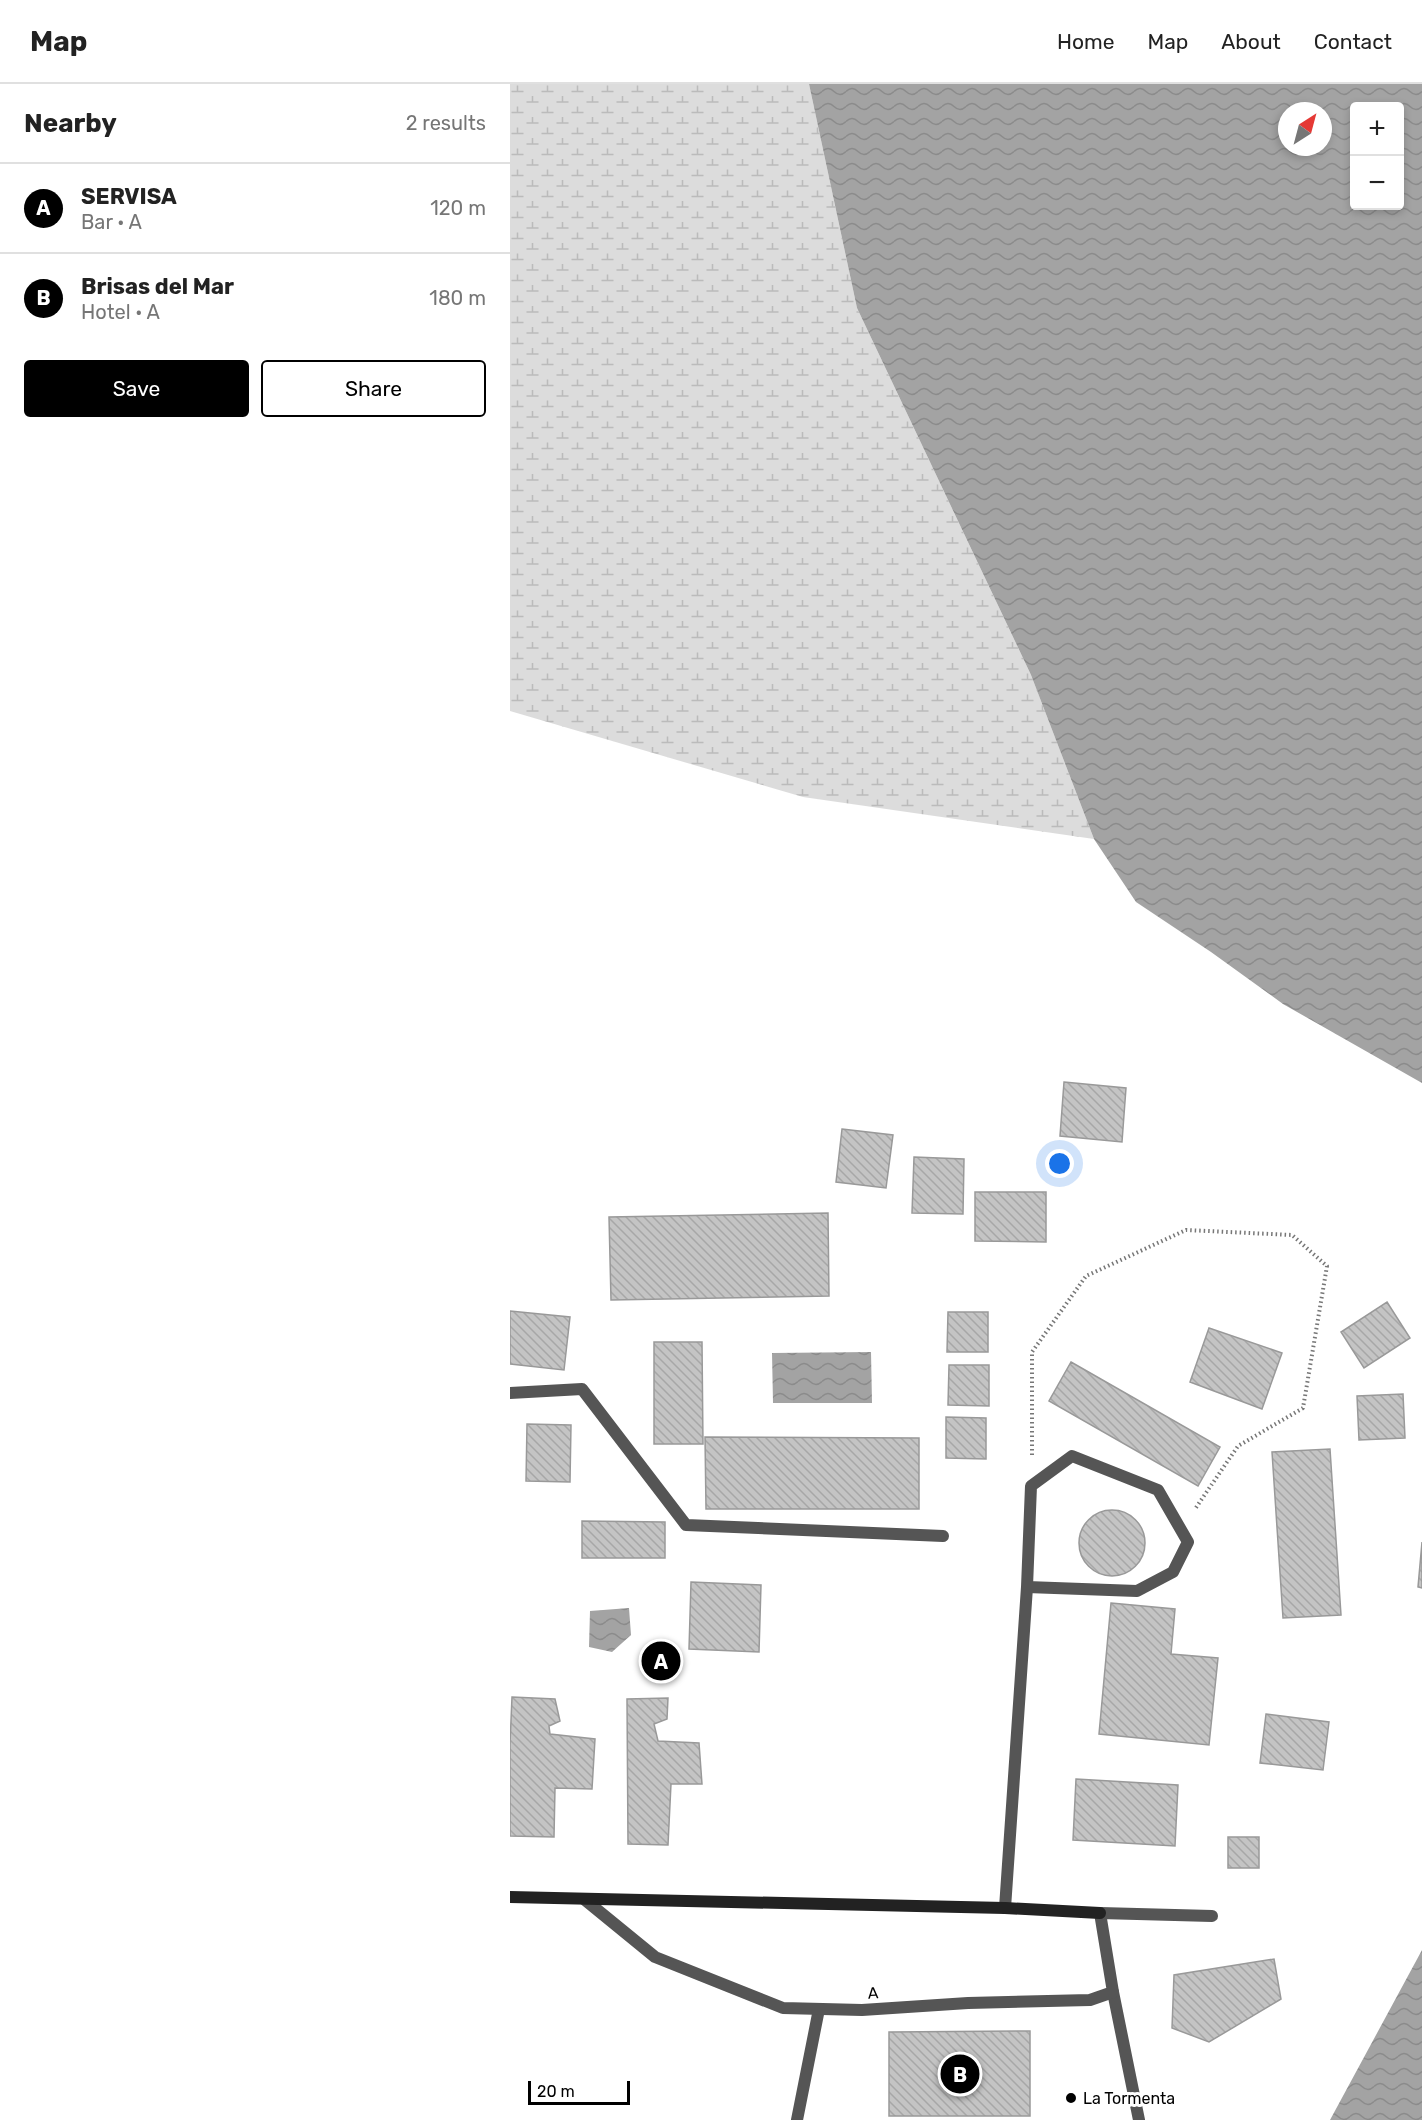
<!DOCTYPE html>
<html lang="en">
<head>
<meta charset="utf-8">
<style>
	body { margin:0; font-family:Rubik,sans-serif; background:#f6f6f6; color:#222 }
	.controls { position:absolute; right:18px; top:18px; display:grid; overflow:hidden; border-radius:6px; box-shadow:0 3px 9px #0003 }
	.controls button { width:54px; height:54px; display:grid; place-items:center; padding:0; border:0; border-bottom:2px solid #e0e0e0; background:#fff; color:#222; font:30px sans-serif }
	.compass { position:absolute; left:768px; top:18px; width:54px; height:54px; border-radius:50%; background:#fff; box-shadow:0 3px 9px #0003; rotate:36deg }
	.scale { position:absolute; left:18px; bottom:15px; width:102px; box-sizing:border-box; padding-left:6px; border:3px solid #000; border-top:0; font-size:16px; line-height:21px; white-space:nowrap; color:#000; -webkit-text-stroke:4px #fff; paint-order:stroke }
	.you { position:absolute; left:550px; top:1080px; width:21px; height:21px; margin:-15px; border:4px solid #fff; border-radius:50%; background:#1a73e8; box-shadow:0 0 0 9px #1a73e833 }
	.badge { display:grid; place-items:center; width:39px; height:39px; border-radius:50%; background:#000; color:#fff; font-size:20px; font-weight:700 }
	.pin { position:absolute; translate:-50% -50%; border:3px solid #fff; box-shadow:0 2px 6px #0006 }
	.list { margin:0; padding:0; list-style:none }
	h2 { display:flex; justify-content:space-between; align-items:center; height:78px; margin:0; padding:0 24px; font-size:26px }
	h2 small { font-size:20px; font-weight:400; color:#767676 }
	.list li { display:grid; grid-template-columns:39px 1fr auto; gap:18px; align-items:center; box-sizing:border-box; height:90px; padding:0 24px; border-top:2px solid #e0e0e0 }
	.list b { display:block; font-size:22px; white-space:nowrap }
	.list p { margin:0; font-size:20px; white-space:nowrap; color:#767676 }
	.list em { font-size:20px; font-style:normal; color:#767676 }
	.actions { display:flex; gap:12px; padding:18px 24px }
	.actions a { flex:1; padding:14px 0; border:2px solid #000; border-radius:6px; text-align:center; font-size:21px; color:#000 }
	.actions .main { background:#000; color:#fff }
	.map { position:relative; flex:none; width:912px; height:2036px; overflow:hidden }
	header { display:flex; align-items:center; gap:36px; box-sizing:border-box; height:84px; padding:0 30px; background:#fff; border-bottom:2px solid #e0e0e0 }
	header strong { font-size:28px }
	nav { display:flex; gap:33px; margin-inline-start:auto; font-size:21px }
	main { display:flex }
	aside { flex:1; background:#fff }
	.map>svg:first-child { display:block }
	.wetland { fill:url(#wetland-marsh) }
	.water { fill:url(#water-waves); fill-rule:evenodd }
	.building { fill:url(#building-back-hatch); stroke:#999; stroke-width:1.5 }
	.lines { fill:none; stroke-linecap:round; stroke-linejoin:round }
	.path { stroke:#777; stroke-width:4; stroke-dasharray:1.5 3; stroke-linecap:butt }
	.lane { stroke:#555; stroke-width:12 }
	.street { stroke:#555; stroke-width:12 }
	.secondary { stroke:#222; stroke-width:12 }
	.poi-dot { fill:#000; stroke:#fff; stroke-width:2 }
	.labels { text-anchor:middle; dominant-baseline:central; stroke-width:6; stroke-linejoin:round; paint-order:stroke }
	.street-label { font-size:16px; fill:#000; stroke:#fff }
	.poi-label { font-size:16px; fill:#000; stroke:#fff; text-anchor:start }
</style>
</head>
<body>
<header>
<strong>Map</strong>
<nav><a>Home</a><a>Map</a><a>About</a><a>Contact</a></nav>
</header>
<main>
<aside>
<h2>Nearby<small>2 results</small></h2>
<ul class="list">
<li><span class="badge">A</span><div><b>SERVISA</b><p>Bar · A</p></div><em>120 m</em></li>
<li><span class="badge">B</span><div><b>Brisas del Mar</b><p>Hotel · A</p></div><em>180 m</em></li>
</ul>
<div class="actions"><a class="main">Save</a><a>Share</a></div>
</aside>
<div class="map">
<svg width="912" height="2036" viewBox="0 0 912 2036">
	<defs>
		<pattern id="wetland-marsh" width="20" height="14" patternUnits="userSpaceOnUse" patternTransform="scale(1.5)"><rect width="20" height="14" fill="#dcdcdc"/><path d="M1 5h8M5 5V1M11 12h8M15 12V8" fill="none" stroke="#bbb"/></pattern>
		<pattern id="water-waves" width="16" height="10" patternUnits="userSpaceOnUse" patternTransform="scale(1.5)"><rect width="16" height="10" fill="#a3a3a3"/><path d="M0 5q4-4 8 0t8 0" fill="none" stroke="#8b8b8b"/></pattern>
		<pattern id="building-back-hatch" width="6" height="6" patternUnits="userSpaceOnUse" patternTransform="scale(1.5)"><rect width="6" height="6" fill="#c4c4c4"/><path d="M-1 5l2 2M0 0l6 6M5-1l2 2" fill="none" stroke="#a7a7a7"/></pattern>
	</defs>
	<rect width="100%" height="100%" fill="#fff"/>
	<path class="wetland" d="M0,0H299L347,224L521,591L584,755L293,713L0,627Z"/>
	<path class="water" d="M299,0H912V999L773,920L701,868L626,818L584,755L521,591L347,224ZM890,22V122H844V22ZM777,27H813V63H777Z
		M361,1268L362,1319H263L262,1269Z
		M119,1524L121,1551L102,1568L79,1563L80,1527Z
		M912,1866V2036H820Z"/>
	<path class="building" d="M554,998L616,1004L612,1058L550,1052Z
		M332,1045L383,1051L376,1104L326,1098Z
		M404,1073L454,1075L453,1130L402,1129Z
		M465,1108H536V1158L465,1157Z
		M318,1129L319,1212L101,1216L99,1133Z
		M877,1218L900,1254L854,1284L831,1248Z
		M0,1227L60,1233L54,1286L0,1280Z
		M438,1228H478V1268H437Z
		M699,1244L772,1269L752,1325L680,1298Z
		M144,1258H192L193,1360H144Z
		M561,1278L710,1363L688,1402L539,1317Z
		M439,1281H479V1322L438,1321Z
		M893,1310L895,1354L849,1356L847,1312Z
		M436,1333L476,1334V1375L436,1374Z
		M17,1340L61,1341L60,1398L16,1397Z
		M195,1353L409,1354V1425H196Z
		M820,1365L831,1531L773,1534L762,1368Z
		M569 1459a33 33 0 1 1 66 0a33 33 0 1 1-66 0Z
		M72,1437L155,1438V1474H72Z
		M912,1458V1504L908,1503Z
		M181,1498L251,1501L249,1568L179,1565Z
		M601,1519L665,1525L661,1570L708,1574L699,1661L589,1650Z
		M2,1613L45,1615L50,1637L39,1642L40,1650L85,1655L82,1705L45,1704L44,1753L0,1752V1660Z
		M158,1614L157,1635L144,1640L148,1657L189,1659L192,1700H161L158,1761L118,1760L117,1615Z
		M756,1630L819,1638L813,1686L750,1679Z
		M566,1695L668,1701L665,1762L563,1756Z
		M718,1753H749V1784H718Z
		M764,1875L771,1915L699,1958L662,1944L664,1891Z
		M520,1947V2032H379V1948Z"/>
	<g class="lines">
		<path class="path" d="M522,1371V1268L576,1192L676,1146L782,1151L817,1182L793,1324L728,1362L685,1425"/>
		<path class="lane" d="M0,1309L72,1305L176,1441L433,1452
			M495,1824L517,1503L521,1402L562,1372L648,1406L678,1458L663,1488L627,1507L517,1503
			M603,1908L629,2036
			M287,2036L309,1925"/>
		<path class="street" d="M74,1815L145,1873L273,1924L352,1926L458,1919L580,1916L603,1908L590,1829L702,1832"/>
		<path class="secondary" d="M0,1813L495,1824L590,1829"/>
	</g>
	<circle class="poi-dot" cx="561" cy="2014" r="6"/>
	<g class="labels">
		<g class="street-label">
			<text transform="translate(363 1909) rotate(-3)">A</text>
		</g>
		<g class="poi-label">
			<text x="573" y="2014">La Tormenta</text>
		</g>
	</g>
</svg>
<div class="controls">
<button>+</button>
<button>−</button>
</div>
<svg class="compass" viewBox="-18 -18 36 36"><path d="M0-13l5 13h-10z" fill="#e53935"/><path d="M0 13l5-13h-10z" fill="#767676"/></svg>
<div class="scale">20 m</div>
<div class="you"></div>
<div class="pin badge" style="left:151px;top:1577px">A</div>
<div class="pin badge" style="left:450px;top:1990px">B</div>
</div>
</main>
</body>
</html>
